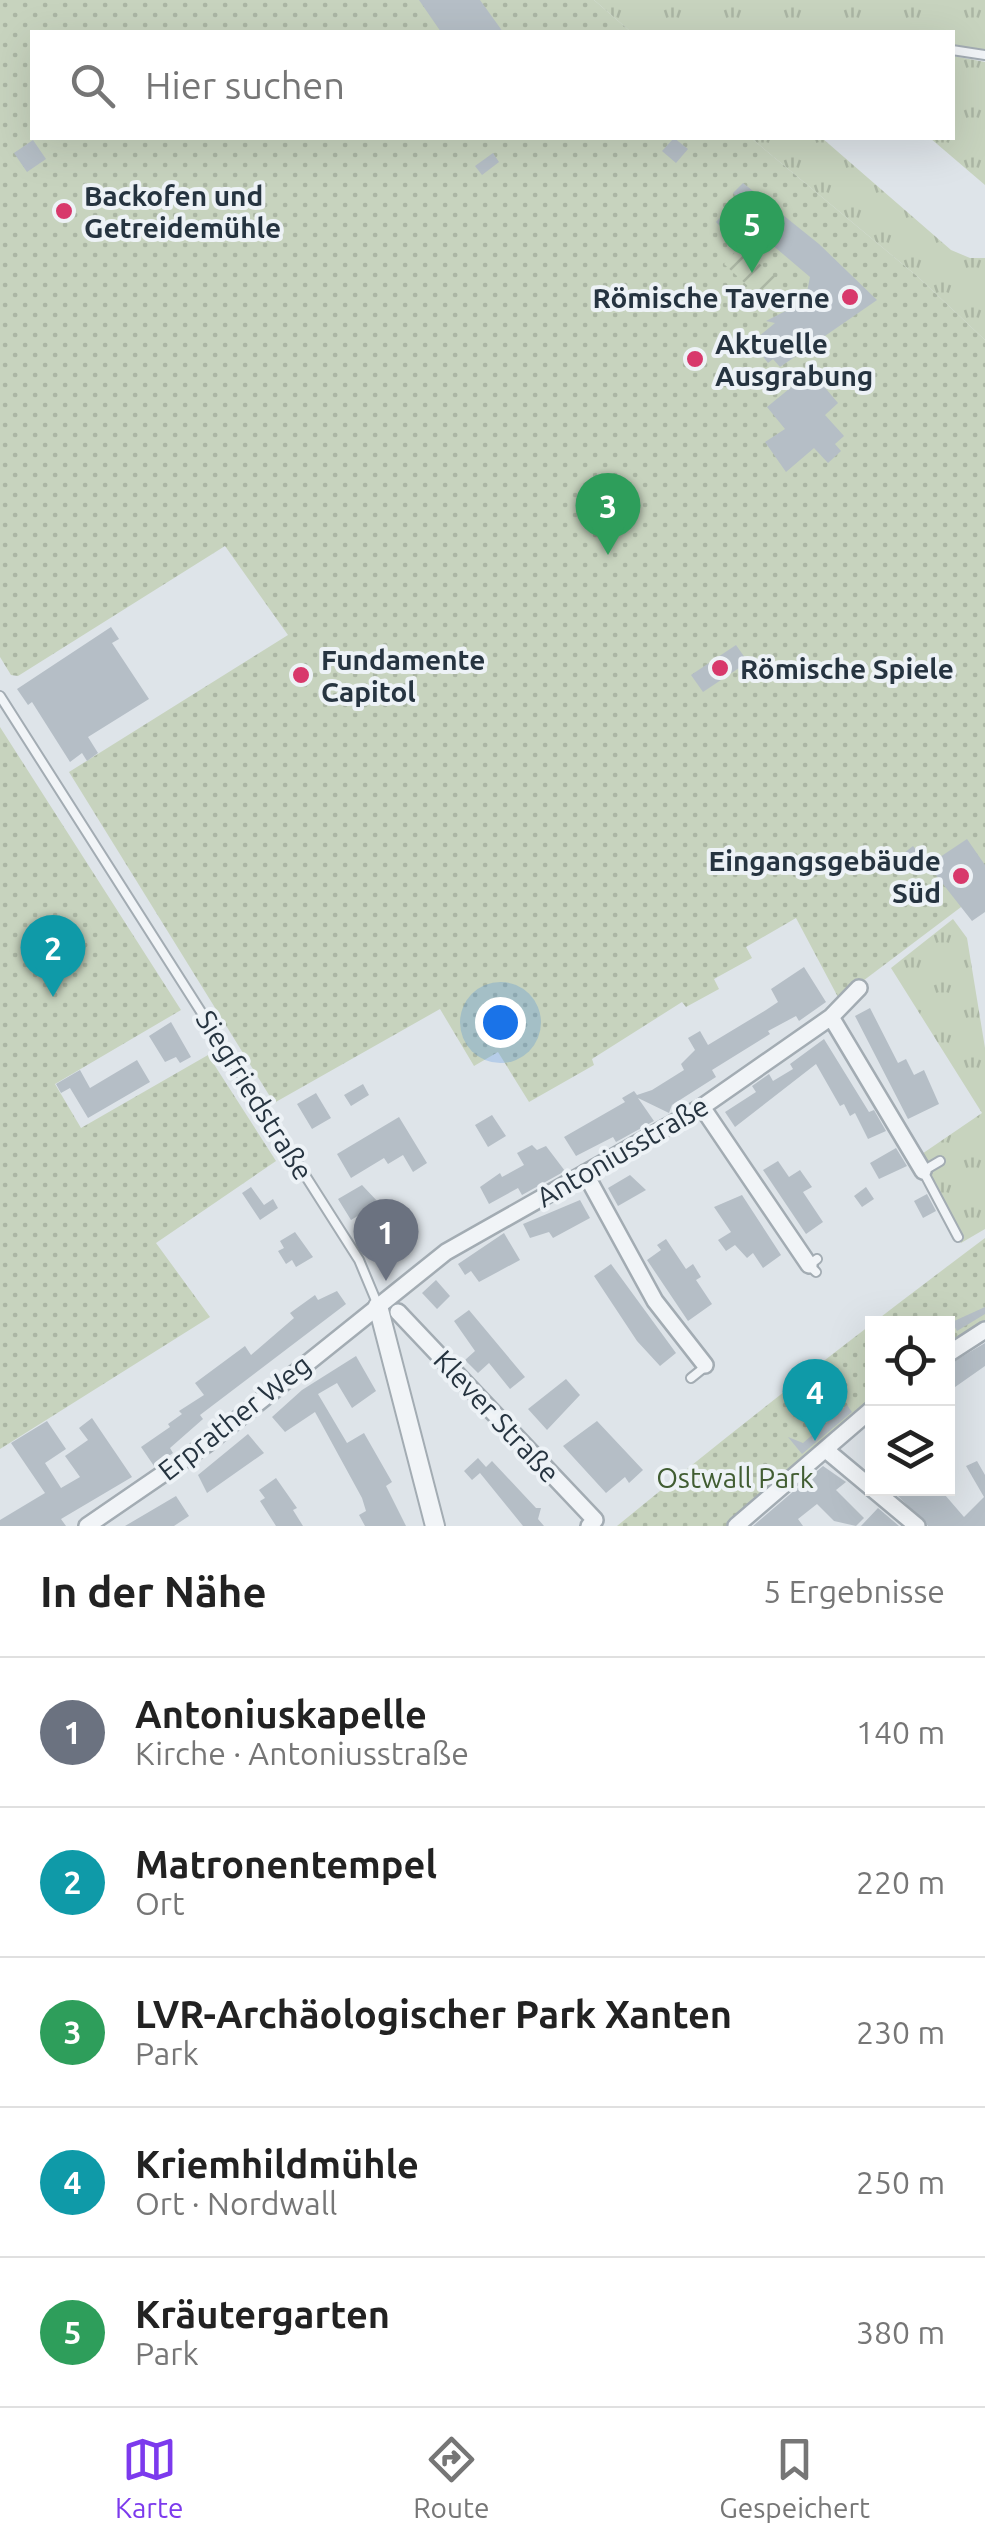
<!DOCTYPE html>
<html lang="de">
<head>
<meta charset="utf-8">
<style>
	body { margin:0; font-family:Ubuntu,sans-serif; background:#f6f6f6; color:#222 }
	.controls { position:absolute; right:30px; bottom:30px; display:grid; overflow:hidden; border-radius:0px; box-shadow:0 10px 40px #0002 }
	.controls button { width:90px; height:90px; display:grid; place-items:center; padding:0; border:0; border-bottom:2px solid #e0e0e0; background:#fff; color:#222; font:50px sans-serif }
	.you { position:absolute; left:500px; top:1022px; width:35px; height:35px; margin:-25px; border:8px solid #fff; border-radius:50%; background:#1a73e8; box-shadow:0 0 0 15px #1a73e833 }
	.badge { display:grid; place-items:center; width:65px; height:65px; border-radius:50%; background:#7c3aed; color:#fff; font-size:32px; font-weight:700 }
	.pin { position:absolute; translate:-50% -82px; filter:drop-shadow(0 2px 5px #0008) }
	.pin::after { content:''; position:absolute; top:52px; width:35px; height:30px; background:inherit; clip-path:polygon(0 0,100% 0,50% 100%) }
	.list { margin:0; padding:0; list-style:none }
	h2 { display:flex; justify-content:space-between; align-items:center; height:130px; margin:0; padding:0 40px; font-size:42px }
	h2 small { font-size:32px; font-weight:400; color:#767676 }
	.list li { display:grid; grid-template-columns:65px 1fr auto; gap:30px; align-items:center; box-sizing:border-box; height:150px; padding:0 40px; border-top:2px solid #e0e0e0 }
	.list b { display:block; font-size:38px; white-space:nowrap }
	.list p { margin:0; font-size:32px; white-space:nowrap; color:#767676 }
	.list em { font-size:32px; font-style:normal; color:#767676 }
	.icon { flex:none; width:55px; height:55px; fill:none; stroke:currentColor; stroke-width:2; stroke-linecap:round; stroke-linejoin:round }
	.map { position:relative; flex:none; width:985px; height:1526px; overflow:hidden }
	.search { position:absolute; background:#fff; box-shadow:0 10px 40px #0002; left:30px; right:30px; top:30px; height:110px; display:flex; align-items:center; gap:25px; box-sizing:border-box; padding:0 35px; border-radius:0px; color:#767676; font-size:38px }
	.sheet { height:880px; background:#fff }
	nav { display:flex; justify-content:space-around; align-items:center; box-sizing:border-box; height:140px; border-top:2px solid #e0e0e0; background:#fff; font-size:28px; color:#767676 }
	nav a { display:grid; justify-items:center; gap:5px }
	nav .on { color:#7c3aed }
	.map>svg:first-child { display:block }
	.grass { fill:url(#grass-tufts) }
	.park { fill:url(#park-dots) }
	.garden { fill:url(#garden-furrows) }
	.building { fill:#b5bec6 }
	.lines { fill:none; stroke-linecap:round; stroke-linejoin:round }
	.service-casing { stroke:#a3acb3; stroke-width:12 }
	.minor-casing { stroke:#a3acb3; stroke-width:20 }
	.tertiary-casing { stroke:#a3acb3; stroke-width:22 }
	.service { stroke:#f1f4f7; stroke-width:8 }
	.minor { stroke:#f1f4f7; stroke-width:15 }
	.tertiary { stroke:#f1f4f7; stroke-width:18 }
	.poi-dot { fill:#d8386b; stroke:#edf2f6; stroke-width:4 }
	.labels { text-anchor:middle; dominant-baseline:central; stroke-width:8; stroke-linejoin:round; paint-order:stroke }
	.poi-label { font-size:28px; font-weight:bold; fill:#263440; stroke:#edf2f6; text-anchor:start }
	.street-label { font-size:28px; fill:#263440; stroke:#edf2f6 }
	.park-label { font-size:28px; fill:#415d32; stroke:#edf2f6 }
</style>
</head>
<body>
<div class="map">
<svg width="985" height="1526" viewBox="0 0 985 1526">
	<defs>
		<pattern id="grass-tufts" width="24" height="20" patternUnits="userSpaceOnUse" patternTransform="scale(2.5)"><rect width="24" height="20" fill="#c7d3be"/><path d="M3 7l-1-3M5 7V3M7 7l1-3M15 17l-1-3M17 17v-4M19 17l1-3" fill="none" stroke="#abb6a4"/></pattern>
		<pattern id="park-dots" width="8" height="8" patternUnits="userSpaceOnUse" patternTransform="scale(2.5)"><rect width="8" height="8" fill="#c7d3be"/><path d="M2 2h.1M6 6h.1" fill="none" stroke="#abb6a4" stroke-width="1.8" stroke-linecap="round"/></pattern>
		<pattern id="garden-furrows" width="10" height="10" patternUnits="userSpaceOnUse" patternTransform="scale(2.5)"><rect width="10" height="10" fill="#c7d3be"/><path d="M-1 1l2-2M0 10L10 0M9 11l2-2" fill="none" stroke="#abb6a4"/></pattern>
	</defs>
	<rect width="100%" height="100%" fill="#dee4e9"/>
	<path class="grass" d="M594,0H985V50L953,45L952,32H631Z
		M953,56L985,62V185L930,138H952Z
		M751,138H822L951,250L970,258H985V340L918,277Z
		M953,919L967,938L985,1048V1229L961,1243L916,1158L982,1113L891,968Z"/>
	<path class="park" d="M0,0H594L631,32H32V138H751L918,277L985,340V889L839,999L796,918L746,947L752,958L714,979L719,989L686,1007L682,1002L592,1059L594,1065L529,1102L498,1052L474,1066L440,1009L274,1103L69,772L288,635L225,546L18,676L11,675L0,657Z
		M0,727L181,1010L55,1084L81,1128L208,1055L276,1161L156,1243L210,1317L0,1449Z
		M985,1238V1330L948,1354V1324H872V1409L736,1526H617C737,1427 860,1332 985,1238Z"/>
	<path class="garden" d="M740,247L781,282L764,301L724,264Z"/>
	<path class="building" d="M419,0H480L503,32H441Z
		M674,138L688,149L676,163L662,151Z
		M33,140L46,159L27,172L14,153Z
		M493,153L499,162L482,175L475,166Z
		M743,183L819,244L877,300L780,367L773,359L768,363L752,342L775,323L766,321L803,302L799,298L807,292L810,277L757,232L744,245L737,244L716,222L738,198L733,193Z
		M70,201L76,210L59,221L53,212Z
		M811,371L838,403L825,415L844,436L835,444L841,451L828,463L814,448L786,472L765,442L785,429L767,407Z
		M111,627L119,639L112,643L149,699L88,737L98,753L87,761L82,753L70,762L32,702L28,705L17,689Z
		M736,645L748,662L703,692L691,675Z
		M967,839L985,865V912L972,921L928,865Z
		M913,846L925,861L911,872L899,857Z
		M804,967L826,1002L799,1021L796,1016L768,1031L770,1034L712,1070L716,1077L672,1105L669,1113L638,1098L654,1121L616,1142L613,1137L576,1156L564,1137L625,1102L622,1098L634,1091L637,1095L652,1090L684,1070L681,1064L695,1050L688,1038L700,1031L708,1045L766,1010L778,1002L771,989Z
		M870,1008L898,1063L906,1059L914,1075L924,1070L939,1104L908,1119L855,1016Z
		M171,1022L191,1057L180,1063L176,1057L165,1062L149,1036Z
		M824,1039L869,1112L874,1110L886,1131L868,1139L855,1113L850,1116L844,1104L840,1106L816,1064L735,1127L725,1112L756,1092L752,1086L769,1074L773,1081L793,1069L790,1064Z
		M137,1060L150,1082L88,1118L70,1088L61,1093L56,1084L80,1070L90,1088Z
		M363,1084L369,1095L351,1106L344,1095Z
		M316,1093L331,1118L312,1129L297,1104Z
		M492,1115L506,1136L488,1147L475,1125Z
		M399,1117L427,1163L413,1172L403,1155L388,1164L384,1158L351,1178L337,1154Z
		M532,1145L537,1150L546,1146L565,1171L522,1195L518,1188L489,1204L480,1187L500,1173L502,1177L524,1165L517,1153Z
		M896,1148L907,1166L879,1179L870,1163Z
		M778,1161L789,1177L800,1170L812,1187L803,1192L823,1222L806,1234L763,1170Z
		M630,1175L646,1190L618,1206L608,1188Z
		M362,1185L379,1203L351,1220L338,1199Z
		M251,1187L264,1205L273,1199L278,1208L260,1220L242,1193Z
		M866,1187L874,1199L862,1207L854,1196Z
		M927,1194L936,1211L923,1218L914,1201Z
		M742,1195L781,1255L763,1268L753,1253L747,1258L735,1245L726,1251L718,1240L731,1232L714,1207Z
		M580,1200L590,1218L553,1238L549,1232L530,1238L523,1224Z
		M295,1232L313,1257L296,1267L292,1260L286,1264L278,1251L284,1248L280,1241Z
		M504,1233L520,1260L479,1282L471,1271L465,1275L458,1264Z
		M666,1239L686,1269L693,1264L701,1277L696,1280L712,1304L688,1321L647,1260L661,1250L657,1245Z
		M611,1264L676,1353L660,1366L637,1341L594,1276Z
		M436,1280L450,1296L437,1309L422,1293Z
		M337,1291L346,1304L200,1415L203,1419L170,1448L173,1453L154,1466L141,1447L170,1427L168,1424L182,1414L179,1411L204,1395L195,1383L245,1346L251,1355L294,1318L290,1313L315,1295L318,1300Z
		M985,1307V1314L957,1331L952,1322Z
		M469,1310L525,1377L510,1389L489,1363L478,1373L465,1360L475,1351L454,1321Z
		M985,1343V1366L948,1392V1365Z
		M356,1356L376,1391L352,1408L337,1383L318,1394L347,1443L364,1433L392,1482L386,1486L406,1526H365L359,1515L366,1511L362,1498L315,1412L285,1432L272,1417L302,1390Z
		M566,1379L580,1395L547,1430L528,1409Z
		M847,1405L852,1412L802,1454L788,1437L803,1443Z
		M92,1418L132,1477L61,1519L66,1526H0V1520L45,1493L11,1443L47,1421L66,1449L45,1463L61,1488L80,1477L65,1456L88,1440L79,1428Z
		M597,1421L643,1470L629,1483L625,1477L606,1493L563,1446Z
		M248,1434L264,1453L207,1493L198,1475Z
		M478,1458L486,1467L492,1461L536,1508H541L538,1519L544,1526H523L480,1473L472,1480L464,1471Z
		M977,1461L985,1475V1526H928L890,1488H939L964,1517L984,1497L966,1466Z
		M823,1466L846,1482L836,1490L864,1518L856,1526L834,1521L817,1504L798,1519L803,1526H753Z
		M276,1478L297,1508L293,1510L303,1526H276L260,1501L265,1498L259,1490Z
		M176,1496L189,1516L174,1526H125Z
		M878,1508L899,1526H861Z"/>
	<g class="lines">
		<defs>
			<path id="service" d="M952,50L985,55
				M0,696L359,1260L377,1303
				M940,1161L923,1171L958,1237
				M816,1272L809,1265L817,1259
				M691,1378L706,1366"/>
			<path id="minor" d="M831,1017L923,1171
				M702,1107L809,1265
				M585,1173L655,1301L705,1365
				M398,1312L595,1520L589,1526
				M948,1354L985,1330
				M826,1450L917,1526
				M87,1526L208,1443L446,1252L702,1107L831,1017L859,988
				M736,1526L872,1409"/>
			<path id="tertiary" d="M378,1306L435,1526"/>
		</defs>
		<use href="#service" class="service-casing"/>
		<use href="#minor" class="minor-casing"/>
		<use href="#tertiary" class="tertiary-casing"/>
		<use href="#service" class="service"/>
		<use href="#minor" class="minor"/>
		<use href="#tertiary" class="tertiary"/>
	</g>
	<g class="poi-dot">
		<circle cx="64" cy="211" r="10"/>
		<circle cx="850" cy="297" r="10"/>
		<circle cx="695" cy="359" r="10"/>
		<circle cx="720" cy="668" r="10"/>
		<circle cx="301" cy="675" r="10"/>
		<circle cx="961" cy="876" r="10"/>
	</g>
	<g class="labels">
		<g class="poi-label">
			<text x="84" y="195">Backofen und<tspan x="84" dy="32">Getreidemühle</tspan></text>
			<text x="830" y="297" text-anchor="end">Römische Taverne</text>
			<text x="715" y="343">Aktuelle<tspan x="715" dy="32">Ausgrabung</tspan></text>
			<text x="321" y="659">Fundamente<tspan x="321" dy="32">Capitol</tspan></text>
			<text x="740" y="668">Römische Spiele</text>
			<text x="941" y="860" text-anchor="end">Eingangsgebäude<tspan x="941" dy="32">Süd</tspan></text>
		</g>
		<g class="street-label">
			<text transform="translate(255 1095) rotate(58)">Siegfriedstraße</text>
			<text transform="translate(622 1151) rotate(-30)">Antoniusstraße</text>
			<text transform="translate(497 1416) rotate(47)">Klever Straße</text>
			<text transform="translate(234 1417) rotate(-38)">Erprather Weg</text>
		</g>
		<g class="park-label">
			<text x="735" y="1477">Ostwall Park</text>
		</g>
	</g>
</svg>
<div class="controls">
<button><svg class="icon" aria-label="locate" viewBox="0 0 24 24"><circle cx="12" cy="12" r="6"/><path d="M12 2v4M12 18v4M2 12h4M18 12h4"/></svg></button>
<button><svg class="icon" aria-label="layers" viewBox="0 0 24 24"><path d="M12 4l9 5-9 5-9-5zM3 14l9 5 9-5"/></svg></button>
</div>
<div class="you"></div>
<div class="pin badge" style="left:386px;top:1281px;background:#6b7280">1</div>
<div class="pin badge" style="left:53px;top:997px;background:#0f9aa8">2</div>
<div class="pin badge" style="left:608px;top:555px;background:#2e9e5b">3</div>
<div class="pin badge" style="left:815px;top:1441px;background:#0f9aa8">4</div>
<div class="pin badge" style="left:752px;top:273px;background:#2e9e5b">5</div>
<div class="search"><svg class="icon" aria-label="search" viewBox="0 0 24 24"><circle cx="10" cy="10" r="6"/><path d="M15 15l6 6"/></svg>Hier suchen</div>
</div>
<section class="sheet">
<h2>In der Nähe<small>5 Ergebnisse</small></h2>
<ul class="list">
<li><span class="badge" style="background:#6b7280">1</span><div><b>Antoniuskapelle</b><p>Kirche · Antoniusstraße</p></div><em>140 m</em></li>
<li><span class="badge" style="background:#0f9aa8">2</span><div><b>Matronentempel</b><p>Ort</p></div><em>220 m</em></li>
<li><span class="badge" style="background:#2e9e5b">3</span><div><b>LVR-Archäologischer Park Xanten</b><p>Park</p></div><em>230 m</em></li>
<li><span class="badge" style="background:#0f9aa8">4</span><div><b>Kriemhildmühle</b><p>Ort · Nordwall</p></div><em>250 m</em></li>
<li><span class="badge" style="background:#2e9e5b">5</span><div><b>Kräutergarten</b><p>Park</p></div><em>380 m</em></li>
</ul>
</section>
<nav>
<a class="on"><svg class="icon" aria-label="map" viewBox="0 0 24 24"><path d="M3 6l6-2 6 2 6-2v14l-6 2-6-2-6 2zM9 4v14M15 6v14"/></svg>Karte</a>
<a><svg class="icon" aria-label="directions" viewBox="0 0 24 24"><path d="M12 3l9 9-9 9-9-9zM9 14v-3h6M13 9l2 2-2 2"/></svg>Route</a>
<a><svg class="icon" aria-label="saved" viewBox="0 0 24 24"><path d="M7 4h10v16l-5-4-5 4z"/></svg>Gespeichert</a>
</nav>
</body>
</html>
